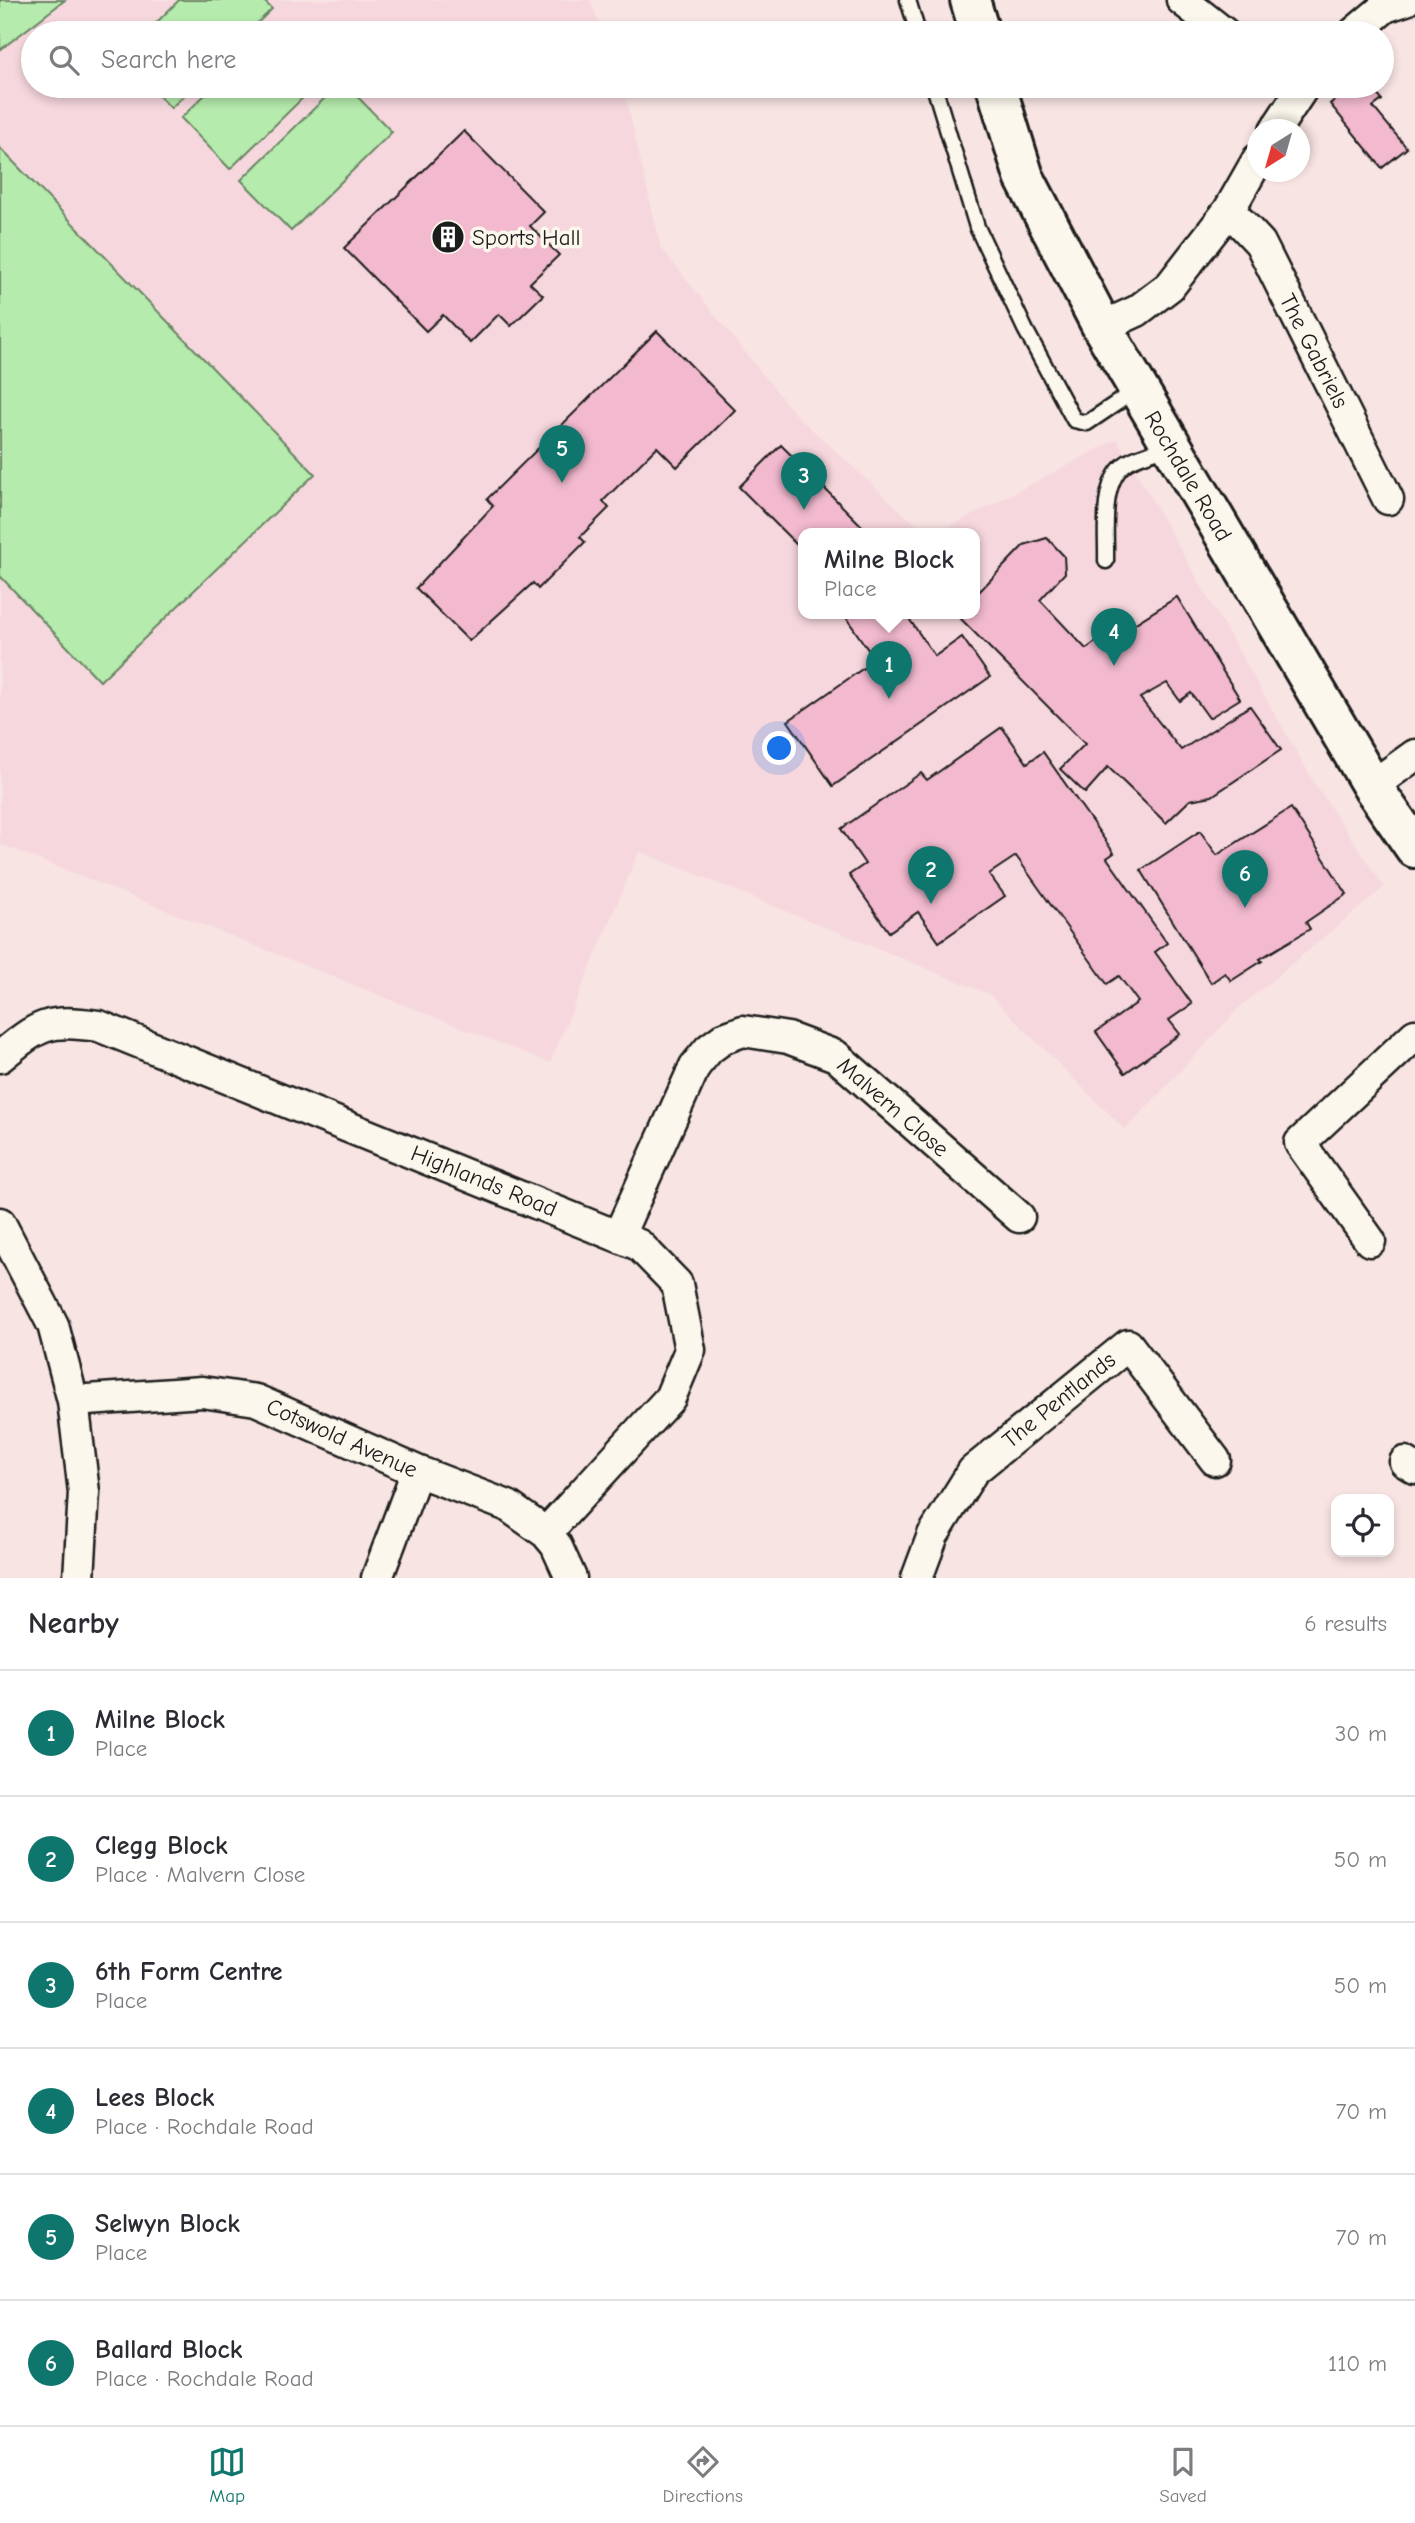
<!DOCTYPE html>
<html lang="en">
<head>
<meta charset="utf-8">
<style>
	body { margin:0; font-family:"Comic Neue",sans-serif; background:#f2f2f3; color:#2b2b33 }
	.controls { position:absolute; right:21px; bottom:21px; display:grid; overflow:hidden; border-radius:14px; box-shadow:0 4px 10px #0003 }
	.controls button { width:63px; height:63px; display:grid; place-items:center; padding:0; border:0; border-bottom:2px solid #e1e1e2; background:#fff; color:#2b2b33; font:35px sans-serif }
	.compass { position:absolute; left:1247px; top:119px; width:63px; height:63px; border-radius:50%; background:#fff; box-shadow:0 4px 10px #0003; rotate:217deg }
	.you { position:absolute; left:780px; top:749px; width:24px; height:24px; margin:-18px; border:5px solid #fff; border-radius:50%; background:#1a73e8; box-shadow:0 0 0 10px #1a73e833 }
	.badge { display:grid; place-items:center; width:46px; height:46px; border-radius:50%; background:#0f766e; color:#fff; font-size:23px; font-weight:700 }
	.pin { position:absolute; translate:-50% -58px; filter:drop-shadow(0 2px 4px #0008) }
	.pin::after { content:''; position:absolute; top:37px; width:24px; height:21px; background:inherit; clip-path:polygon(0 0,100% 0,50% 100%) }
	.popup { position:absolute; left:798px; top:528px; width:182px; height:91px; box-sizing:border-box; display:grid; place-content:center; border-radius:14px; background:#fff; filter:drop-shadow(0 2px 5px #0005); font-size:23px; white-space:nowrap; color:#7c7c81 }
	.popup b { font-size:26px; color:#2b2b33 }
	.popup::after { content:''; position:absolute; left:50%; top:100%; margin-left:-14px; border:14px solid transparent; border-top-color:#fff }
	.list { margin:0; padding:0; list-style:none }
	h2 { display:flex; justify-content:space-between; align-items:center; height:91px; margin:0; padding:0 28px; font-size:30px }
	h2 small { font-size:23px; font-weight:400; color:#7c7c81 }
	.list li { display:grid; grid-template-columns:46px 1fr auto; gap:21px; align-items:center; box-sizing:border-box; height:126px; padding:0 28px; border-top:2px solid #e1e1e2 }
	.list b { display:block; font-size:26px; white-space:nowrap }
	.list p { margin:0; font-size:23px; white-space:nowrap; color:#7c7c81 }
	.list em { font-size:23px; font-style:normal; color:#7c7c81 }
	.icon { flex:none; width:38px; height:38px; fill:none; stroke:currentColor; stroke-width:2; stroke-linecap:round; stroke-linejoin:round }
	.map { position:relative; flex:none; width:1415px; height:1578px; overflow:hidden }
	.search { position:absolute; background:#fff; box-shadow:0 4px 10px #0003; left:21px; right:21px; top:21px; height:77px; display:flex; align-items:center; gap:18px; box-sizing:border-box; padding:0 24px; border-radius:38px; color:#7c7c81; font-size:26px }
	.sheet { height:847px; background:#fff }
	nav { display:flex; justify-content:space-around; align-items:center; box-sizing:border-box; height:98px; border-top:2px solid #e1e1e2; background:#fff; font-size:19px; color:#7c7c81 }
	nav a { display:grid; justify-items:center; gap:4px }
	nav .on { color:#0f766e }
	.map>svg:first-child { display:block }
	.built { fill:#f6d7dd }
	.green { fill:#b5ebac; stroke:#688464; stroke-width:2 }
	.building { fill:#f2b9cf; stroke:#1c1c1c; stroke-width:2 }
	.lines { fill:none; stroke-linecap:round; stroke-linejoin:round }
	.service-casing { stroke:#1c1c1c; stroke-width:19 }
	.minor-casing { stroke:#1c1c1c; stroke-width:35 }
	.secondary-casing { stroke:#1c1c1c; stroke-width:44 }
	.service { stroke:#fbf7ec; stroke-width:14 }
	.minor { stroke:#fbf7ec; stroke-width:30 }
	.secondary { stroke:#fbf7ec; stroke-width:38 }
	.labels { text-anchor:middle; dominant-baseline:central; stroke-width:7; stroke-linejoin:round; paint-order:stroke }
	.poi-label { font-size:23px; fill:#1c1c1c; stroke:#fbf7ec; text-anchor:start }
	.street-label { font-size:23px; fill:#1c1c1c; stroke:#fbf7ec }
</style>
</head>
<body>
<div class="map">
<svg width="1415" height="1578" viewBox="0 0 1415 1578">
	<rect width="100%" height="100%" fill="#f8e4e3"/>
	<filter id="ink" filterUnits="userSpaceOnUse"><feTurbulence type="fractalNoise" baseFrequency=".0143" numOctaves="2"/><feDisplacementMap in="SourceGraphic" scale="14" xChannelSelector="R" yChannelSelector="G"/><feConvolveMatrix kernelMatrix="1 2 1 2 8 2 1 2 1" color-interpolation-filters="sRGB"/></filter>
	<g filter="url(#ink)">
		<path class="built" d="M65,0H590L603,33H33V86H623L661,248L794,413L925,533H803V613H975V533H938L1117,439L1315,784L1384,887L1240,1007L1125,1130L989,994L639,851L550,1063L0,844V50Z"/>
		<path class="green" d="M0,0H65L0,50Z
			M179,0H263L272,9L247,33H146Z
			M149,86H194L171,108Z
			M214,86H315L230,169L181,118Z
			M337,86H347L392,132L291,231L241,180Z
			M0,148L315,474L100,681L0,576Z"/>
		<path class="building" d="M1351,86H1370L1382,100L1373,107L1407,148L1382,168L1330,104Z
			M464,131L544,212L530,226L559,255L530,283L543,295L511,326L499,314L470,343L443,315L426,331L344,248Z
			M657,331L735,410L677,467L657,447L603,501L609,508L580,537L585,542L538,589L533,583L469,641L416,588L493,506L487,499Z
			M781,445L868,532V533H803V551L739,487Z
			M1047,538L1064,556L1065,573L1040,600L1086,649L1130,617L1134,624L1177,597L1240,699L1209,718L1191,693L1180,701L1167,683L1140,698L1181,750L1250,706L1281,750L1212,796L1190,800L1166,823L1108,767L1085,793L1060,769L1085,744L957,615L975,613V596L1024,545Z
			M843,613H905L935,656L962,637L990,677L833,786L788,721L875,660Z
			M1002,727L1027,763L1043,752L1114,853L1107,858L1167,943L1155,952L1192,1004L1169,1020L1180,1034L1125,1073L1096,1032L1138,1002L1119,976L1107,984L1016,856L989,874L1005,896L939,942L918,912L889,932L849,875L865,864L841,829L921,773L927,780Z
			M1291,808L1347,894L1306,922L1310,929L1260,959L1262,961L1231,981L1225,973L1211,983L1141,870L1200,831L1217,855Z"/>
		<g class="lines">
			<defs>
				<path id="service" d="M908,0L918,33
					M934,86L977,227L1025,329L1074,420L1087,423L1136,390
					M1106,561C1107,532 1099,480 1128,462C1140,455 1157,451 1169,447"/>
				<path id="minor" d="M1182,0L1224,33
					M1354,33L1385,7L1406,0
					M1275,130L1304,86
					M1229,210L1260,243L1388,499
					M1102,327L1137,311L1170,286L1229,210L1258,159
					M1372,786L1415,755
					M0,1057C40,1024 47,1019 99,1026L639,1245L677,1284L690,1350L670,1398L546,1533
					M0,1223L53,1325L73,1401L84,1492L79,1578
					M619,1235L695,1066L709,1049L724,1038L743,1031L788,1038L836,1056L1019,1217
					M1370,1241L1300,1143L1415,1035
					M73,1401L202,1392L256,1400L417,1471L508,1506L546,1533L556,1545L571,1578
					M1405,1462L1415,1468
					M377,1578L417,1471
					M917,1578L933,1535L973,1471L1128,1345L1215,1460"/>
				<path id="secondary" d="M970,0L980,33
					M996,86L1024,177L1102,327L1372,786L1415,848"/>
			</defs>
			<use href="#service" class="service-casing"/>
			<use href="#minor" class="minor-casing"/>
			<use href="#secondary" class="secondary-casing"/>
			<use href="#service" class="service"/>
			<use href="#minor" class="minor"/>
			<use href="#secondary" class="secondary"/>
		</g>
	</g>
	<defs>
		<symbol id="building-disc" viewBox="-11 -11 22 22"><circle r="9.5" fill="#1c1c1c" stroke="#fbf7ec"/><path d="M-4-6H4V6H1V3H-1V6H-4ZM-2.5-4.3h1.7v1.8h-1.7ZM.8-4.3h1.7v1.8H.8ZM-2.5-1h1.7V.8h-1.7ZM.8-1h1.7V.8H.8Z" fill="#fff"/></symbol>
	</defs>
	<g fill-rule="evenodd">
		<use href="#building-disc" x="429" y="218" width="38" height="38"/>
	</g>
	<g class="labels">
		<g class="poi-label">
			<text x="472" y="237">Sports Hall</text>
		</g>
		<g class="street-label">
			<text transform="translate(1314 351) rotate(63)">The Gabriels</text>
			<text transform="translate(1188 476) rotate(59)">Rochdale Road</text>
			<text transform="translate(893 1107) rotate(41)">Malvern Close</text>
			<text transform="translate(484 1181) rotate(22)">Highlands Road</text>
			<text transform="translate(1059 1400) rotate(-39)">The Pentlands</text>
			<text transform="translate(342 1438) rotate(24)">Cotswold Avenue</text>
		</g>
	</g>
</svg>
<div class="controls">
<button><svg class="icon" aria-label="locate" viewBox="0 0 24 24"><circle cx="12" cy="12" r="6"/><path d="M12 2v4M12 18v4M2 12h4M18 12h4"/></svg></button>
</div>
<svg class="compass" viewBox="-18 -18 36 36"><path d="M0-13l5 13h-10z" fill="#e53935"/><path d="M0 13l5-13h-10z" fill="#7c7c81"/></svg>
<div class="you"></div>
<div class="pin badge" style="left:889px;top:699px">1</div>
<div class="popup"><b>Milne Block</b>Place</div>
<div class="pin badge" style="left:931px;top:904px">2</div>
<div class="pin badge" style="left:804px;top:510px">3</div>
<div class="pin badge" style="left:1114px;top:666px">4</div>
<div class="pin badge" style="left:562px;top:483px">5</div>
<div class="pin badge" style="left:1245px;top:908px">6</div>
<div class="search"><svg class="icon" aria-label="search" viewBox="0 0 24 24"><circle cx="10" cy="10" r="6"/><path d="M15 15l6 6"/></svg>Search here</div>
</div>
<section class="sheet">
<h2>Nearby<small>6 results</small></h2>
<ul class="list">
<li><span class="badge">1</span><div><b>Milne Block</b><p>Place</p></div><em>30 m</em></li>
<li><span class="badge">2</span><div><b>Clegg Block</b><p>Place · Malvern Close</p></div><em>50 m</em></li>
<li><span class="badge">3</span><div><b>6th Form Centre</b><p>Place</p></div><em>50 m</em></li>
<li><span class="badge">4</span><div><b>Lees Block</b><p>Place · Rochdale Road</p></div><em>70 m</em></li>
<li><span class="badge">5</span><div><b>Selwyn Block</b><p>Place</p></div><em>70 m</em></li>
<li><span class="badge">6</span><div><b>Ballard Block</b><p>Place · Rochdale Road</p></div><em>110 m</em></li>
</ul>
</section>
<nav>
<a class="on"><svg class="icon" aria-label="map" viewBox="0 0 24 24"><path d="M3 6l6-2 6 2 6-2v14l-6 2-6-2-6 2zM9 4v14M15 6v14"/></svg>Map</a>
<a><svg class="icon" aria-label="directions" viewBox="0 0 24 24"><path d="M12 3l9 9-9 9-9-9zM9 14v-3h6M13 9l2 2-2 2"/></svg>Directions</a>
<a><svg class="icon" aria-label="saved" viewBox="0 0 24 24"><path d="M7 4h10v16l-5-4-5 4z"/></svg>Saved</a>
</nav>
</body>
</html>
